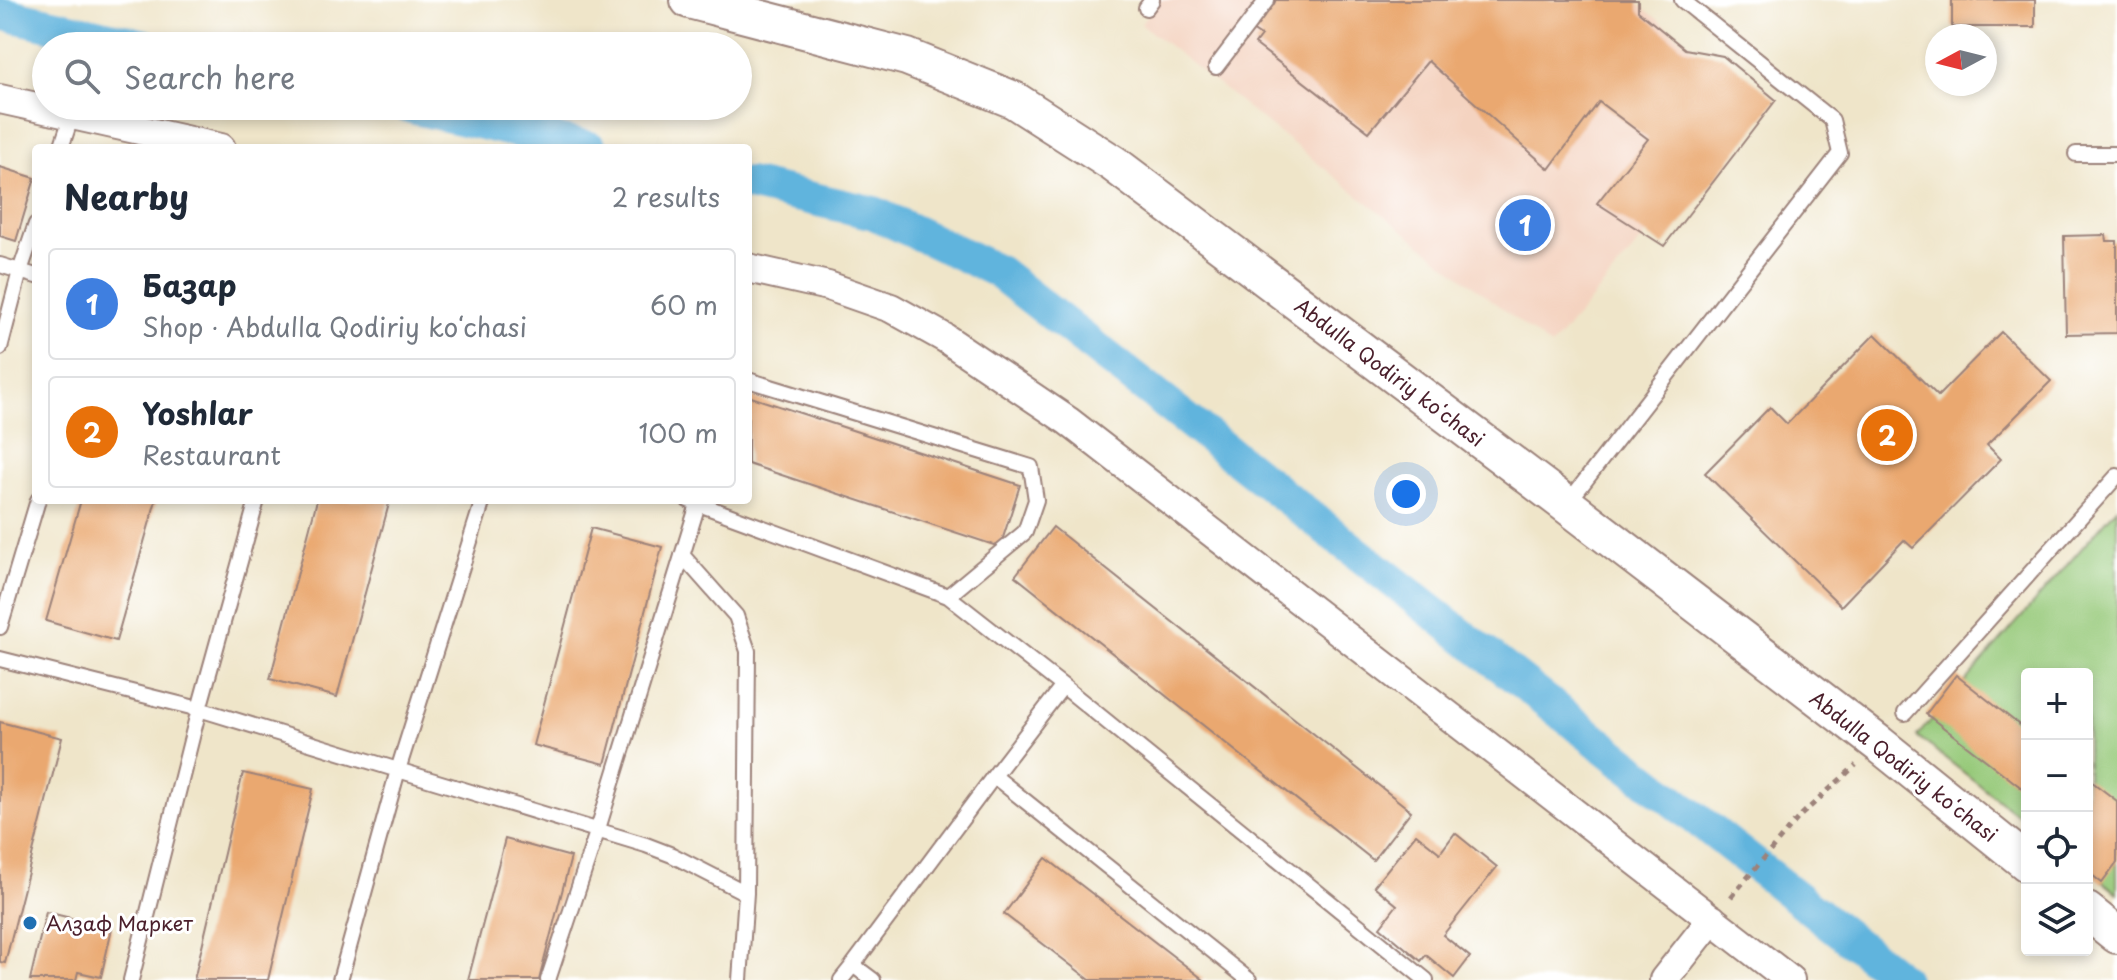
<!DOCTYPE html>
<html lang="en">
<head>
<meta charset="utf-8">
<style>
	body { margin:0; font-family:"Playpen Sans",sans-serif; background:#f6f6f7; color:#1f2937 }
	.controls { position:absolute; right:24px; bottom:24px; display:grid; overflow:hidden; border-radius:8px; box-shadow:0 4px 12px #0003 }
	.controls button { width:72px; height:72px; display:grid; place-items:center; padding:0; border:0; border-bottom:2px solid #e0e1e3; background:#fff; color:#1f2937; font:40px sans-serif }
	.compass { position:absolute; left:1925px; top:24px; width:72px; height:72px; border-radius:50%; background:#fff; box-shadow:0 4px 12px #0003; rotate:263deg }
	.you { position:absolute; left:1406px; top:494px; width:28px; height:28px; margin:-20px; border:6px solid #fff; border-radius:50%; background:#1a73e8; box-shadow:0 0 0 12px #1a73e833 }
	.badge { display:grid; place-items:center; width:52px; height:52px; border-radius:50%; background:#1f6fb2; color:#fff; font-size:26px; font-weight:700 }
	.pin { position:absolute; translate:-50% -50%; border:4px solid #fff; box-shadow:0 2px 8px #0006 }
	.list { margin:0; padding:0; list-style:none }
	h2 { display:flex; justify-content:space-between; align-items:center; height:104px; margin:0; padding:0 32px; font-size:34px }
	h2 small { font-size:26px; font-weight:400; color:#747a83 }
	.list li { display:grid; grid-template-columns:52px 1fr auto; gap:24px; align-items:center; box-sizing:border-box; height:112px; margin:0 16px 16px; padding:0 16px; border:2px solid #e0e1e3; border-radius:8px }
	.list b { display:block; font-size:30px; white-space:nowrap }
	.list p { margin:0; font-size:26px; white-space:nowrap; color:#747a83 }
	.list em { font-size:26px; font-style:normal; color:#747a83 }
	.icon { flex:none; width:44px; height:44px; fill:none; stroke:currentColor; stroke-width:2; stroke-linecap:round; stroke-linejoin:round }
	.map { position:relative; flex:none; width:2117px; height:980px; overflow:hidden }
	.search { position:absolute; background:#fff; box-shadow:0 4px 12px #0003; left:32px; top:32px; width:720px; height:88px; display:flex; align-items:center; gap:20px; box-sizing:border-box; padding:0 28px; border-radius:44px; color:#747a83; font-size:30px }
	.panel { position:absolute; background:#fff; box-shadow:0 4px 12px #0003; left:32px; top:144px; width:720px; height:360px; border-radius:8px }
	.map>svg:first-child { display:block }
	.built { fill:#f4d3c0 }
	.green { fill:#96c979; stroke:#707452; stroke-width:2 }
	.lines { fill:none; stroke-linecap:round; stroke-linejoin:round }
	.canal { stroke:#61b4dd; stroke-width:34 }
	.building { fill:#eaa86f }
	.service-casing { stroke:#9c827a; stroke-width:18 }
	.minor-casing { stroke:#9c827a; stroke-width:32 }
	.tertiary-casing { stroke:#9c827a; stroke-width:40 }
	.path { stroke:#9c827a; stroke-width:5; stroke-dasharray:6 6; stroke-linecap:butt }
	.service { stroke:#fff; stroke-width:14 }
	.minor { stroke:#fff; stroke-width:28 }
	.tertiary { stroke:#fff; stroke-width:36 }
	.poi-dot { fill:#1f6fb2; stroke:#fff; stroke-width:3 }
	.labels { text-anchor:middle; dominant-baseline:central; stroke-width:6; stroke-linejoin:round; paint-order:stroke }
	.street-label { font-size:20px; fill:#4a1f2b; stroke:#fff }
	.poi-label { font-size:20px; fill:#4a1f2b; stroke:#fff; text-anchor:start }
</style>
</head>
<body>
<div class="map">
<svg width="2117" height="980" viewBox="0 0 2117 980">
	<rect width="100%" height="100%" fill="#fff"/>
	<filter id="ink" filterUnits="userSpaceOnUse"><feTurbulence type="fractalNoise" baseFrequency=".0125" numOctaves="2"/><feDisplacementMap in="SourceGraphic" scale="16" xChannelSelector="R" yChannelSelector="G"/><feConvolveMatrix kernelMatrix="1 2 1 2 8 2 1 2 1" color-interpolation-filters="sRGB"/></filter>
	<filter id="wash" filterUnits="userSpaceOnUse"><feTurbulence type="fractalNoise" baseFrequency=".006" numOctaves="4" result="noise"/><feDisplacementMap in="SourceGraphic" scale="32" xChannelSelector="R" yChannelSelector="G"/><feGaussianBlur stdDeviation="1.8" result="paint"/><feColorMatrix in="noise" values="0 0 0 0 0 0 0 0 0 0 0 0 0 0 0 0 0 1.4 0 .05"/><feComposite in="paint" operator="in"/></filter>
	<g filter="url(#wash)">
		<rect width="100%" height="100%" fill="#efe5c9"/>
		<path class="built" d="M1159,0H1634L1759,102L1551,347L1141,24Z"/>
		<path class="green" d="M2117,508V893L2087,869V674H2027V822L1917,736Z"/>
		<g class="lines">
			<path class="canal" d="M0,13L145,46
				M407,106L590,148
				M748,184L874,213L997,271L1902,980"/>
		</g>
		<g id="blocks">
			<path class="building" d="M1276,0H1638V11L1685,49L1723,56L1776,100L1664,246L1597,203L1648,139L1599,102L1549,169L1428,61L1369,132L1255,44L1261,36L1252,30Z
				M1952,0H2035V27H1952Z
				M0,167L35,178L16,241L0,236Z
				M2106,235L2107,241H2117V333L2066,334L2064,236Z
				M2001,332L2051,381L1987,445L2001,459L1913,548L1904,540L1841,606L1705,473L1770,407L1787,424L1875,334L1938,396Z
				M748,396L1020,485L1000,547L748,464Z
				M81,500H156L116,641L46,621Z
				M317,500H390L337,697L270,679Z
				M1053,527L1411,811L1373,860L1015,576Z
				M591,528L662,547L605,764L533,745Z
				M1956,675L2027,731V792L1926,714Z
				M0,722L62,738L5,963L0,962Z
				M243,773L313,789L268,980H194Z
				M2087,778L2117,801V863L2102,883L2087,871Z
				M1455,833L1497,867L1443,935L1470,957L1454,978L1426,955L1421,961L1380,927L1397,905L1374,886L1416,834L1440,853Z
				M505,839L571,857L539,980H468Z
				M1046,858L1204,980H1090L1004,914Z
				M46,912L112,928L101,977L78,972L76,980H30Z"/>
		</g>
	</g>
	<g filter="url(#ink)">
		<use href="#blocks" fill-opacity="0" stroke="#9c827a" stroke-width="2"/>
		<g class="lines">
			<defs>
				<path id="service" d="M1146,8L1152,0
					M1216,67L1267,0
					M61,148L72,115
					M2076,154H2117
					M0,265L36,276
					M0,348L20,271L36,224
					M748,380L1031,467L1036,500L1025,532L948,596
					M688,500L948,596L1063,686L1426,980
					M1567,504L1840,153L1832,120L1682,0
					M682,555L736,616L748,651L746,893L740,980
					M0,627L38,500
					M0,659L199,709L398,770L483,500
					M1905,713L2117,476
					M994,776L1063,686
					M853,965L994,776L1249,980
					M131,980L199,709L257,500
					M340,980L398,770L646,845L672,855L746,893
					M548,980L597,832L698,504
					M841,980L853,965L873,980"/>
				<path id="minor" d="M0,99L221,148
					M748,268L828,286L891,308L945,338L1068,421L1790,980
					M1664,980L1712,919"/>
				<path id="tertiary" d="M689,0L907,57L1014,100L1114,164L1567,505L1879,744L2027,863
					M2087,911L2117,935"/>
			</defs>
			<use href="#service" class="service-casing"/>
			<use href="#minor" class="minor-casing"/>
			<use href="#tertiary" class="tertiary-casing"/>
			<path class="path" d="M1731,897L1799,817L1856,765"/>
			<use href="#service" class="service"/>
			<use href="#minor" class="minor"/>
			<use href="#tertiary" class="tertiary"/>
		</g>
	</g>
	<circle class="poi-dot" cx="30" cy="923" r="8"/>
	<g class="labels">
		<g class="street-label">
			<text transform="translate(1390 372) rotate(37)">Abdulla Qodiriy koʻchasi</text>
			<text transform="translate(1904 766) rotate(38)">Abdulla Qodiriy koʻchasi</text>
		</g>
		<g class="poi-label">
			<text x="46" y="923">Алзаф Маркет</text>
		</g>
	</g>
</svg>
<div class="controls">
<button>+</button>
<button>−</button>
<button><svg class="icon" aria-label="locate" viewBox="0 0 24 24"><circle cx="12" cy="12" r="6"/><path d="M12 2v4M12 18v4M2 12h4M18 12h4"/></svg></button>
<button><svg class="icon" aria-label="layers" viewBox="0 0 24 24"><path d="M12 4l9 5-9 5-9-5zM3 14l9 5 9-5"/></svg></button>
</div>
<svg class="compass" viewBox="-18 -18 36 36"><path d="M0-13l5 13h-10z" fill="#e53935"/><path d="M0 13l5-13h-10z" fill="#747a83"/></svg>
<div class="you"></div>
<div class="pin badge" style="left:1525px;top:225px;background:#3f7fe0">1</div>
<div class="pin badge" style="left:1887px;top:435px;background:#e8710a">2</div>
<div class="search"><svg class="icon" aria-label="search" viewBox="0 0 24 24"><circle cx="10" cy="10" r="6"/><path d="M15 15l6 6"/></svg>Search here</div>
<section class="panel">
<h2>Nearby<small>2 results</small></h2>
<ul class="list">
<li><span class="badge" style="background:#3f7fe0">1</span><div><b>Базар</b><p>Shop · Abdulla Qodiriy koʻchasi</p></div><em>60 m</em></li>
<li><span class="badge" style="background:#e8710a">2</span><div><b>Yoshlar</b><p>Restaurant</p></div><em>100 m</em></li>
</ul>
</section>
</div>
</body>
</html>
